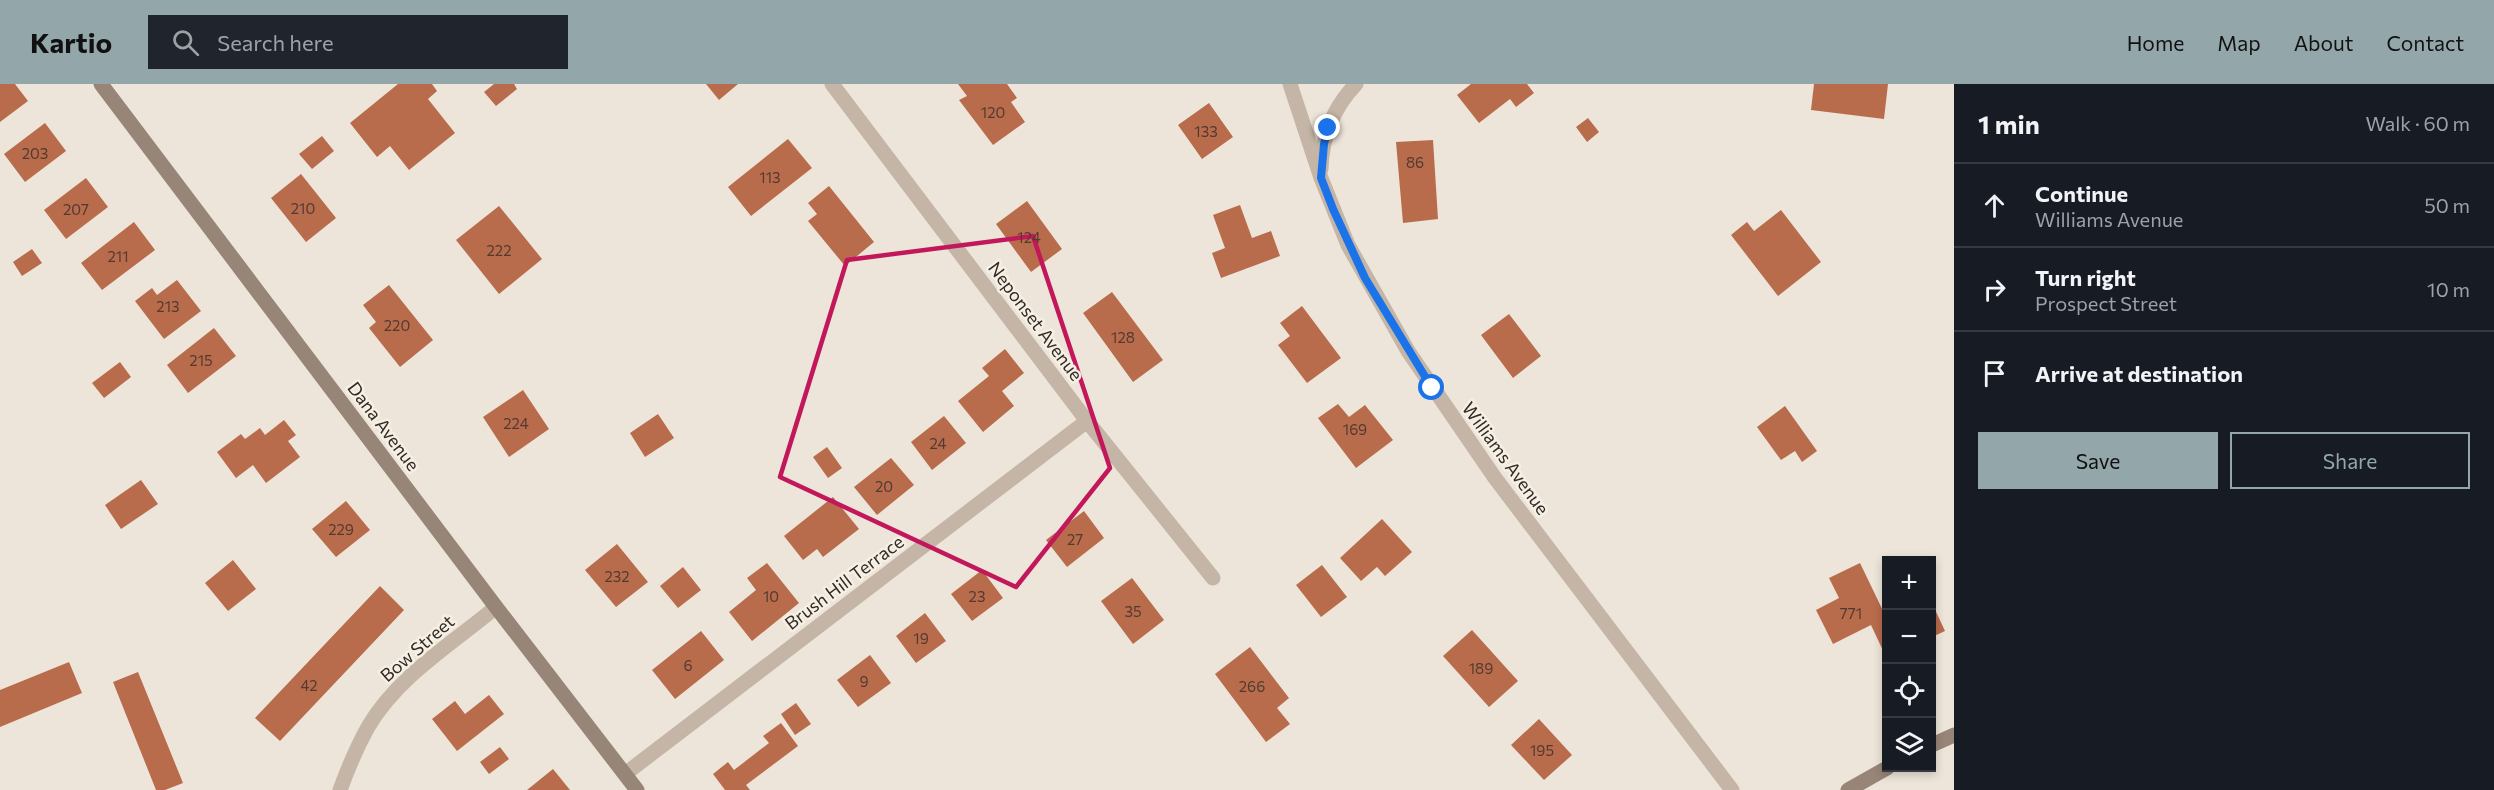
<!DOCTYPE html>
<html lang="en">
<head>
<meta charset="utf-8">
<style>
	body { margin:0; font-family:Commissioner,sans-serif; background:#20242c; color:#f1f3f6 }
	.controls { position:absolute; right:18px; bottom:18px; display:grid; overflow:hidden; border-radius:0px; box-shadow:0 3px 9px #0003 }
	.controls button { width:54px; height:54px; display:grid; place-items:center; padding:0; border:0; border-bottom:2px solid #363941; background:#171b24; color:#f1f3f6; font:30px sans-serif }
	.stop { position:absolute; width:18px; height:18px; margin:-14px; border:4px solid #1a73e8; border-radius:50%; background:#fff }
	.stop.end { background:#1a73e8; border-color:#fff; box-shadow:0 2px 6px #0008 }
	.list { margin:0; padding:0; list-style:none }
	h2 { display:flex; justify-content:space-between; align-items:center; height:78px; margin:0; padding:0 24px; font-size:26px }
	h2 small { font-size:20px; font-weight:400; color:#9ea1a6 }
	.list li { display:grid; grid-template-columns:39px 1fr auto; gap:18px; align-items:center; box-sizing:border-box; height:84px; padding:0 24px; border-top:2px solid #363941 }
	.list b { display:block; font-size:22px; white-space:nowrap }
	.list p { margin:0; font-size:20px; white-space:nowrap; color:#9ea1a6 }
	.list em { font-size:20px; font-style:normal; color:#9ea1a6 }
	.actions { display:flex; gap:12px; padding:18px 24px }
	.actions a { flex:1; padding:14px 0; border:2px solid #93a6aa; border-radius:0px; text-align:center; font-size:21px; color:#93a6aa }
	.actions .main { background:#93a6aa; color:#111 }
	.icon { flex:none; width:33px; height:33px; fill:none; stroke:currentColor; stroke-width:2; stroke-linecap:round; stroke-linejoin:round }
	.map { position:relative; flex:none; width:1954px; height:706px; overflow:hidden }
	header { display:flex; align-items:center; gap:36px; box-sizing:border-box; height:84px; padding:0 30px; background:#93a6aa; color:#111 }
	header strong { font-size:28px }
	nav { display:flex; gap:33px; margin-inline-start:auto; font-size:21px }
	.search { width:420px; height:54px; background:#20242c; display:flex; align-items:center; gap:15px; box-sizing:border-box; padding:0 21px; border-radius:0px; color:#9ea1a6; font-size:22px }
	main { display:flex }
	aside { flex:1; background:#171b24 }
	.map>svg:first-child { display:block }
	.building { fill:#b86c4c }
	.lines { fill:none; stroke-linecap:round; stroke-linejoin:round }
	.street { stroke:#c4b5a6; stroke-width:15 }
	.secondary { stroke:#978578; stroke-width:15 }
	.route { stroke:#1a73e8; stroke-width:8 }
	.marked { fill:none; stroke:#c2185b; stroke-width:4.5; stroke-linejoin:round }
	.labels { text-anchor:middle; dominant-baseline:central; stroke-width:5; stroke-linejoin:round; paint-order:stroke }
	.number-label { font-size:15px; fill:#533a30 }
	.street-label { font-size:18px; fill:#312a26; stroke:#f6efe4 }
</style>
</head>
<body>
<header>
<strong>Kartio</strong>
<div class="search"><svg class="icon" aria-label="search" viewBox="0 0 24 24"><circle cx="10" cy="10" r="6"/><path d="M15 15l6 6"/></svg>Search here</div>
<nav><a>Home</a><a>Map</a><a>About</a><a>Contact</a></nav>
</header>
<main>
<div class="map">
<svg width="1954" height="706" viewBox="0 0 1954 706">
	<rect width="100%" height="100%" fill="#ede5d9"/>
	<path class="building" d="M0,0H15L28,17L0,38Z
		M398,0H432L437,7L428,15L455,49L409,86L390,62L377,73L350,39Z
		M494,0H514L517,5L496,22L484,8Z
		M706,0H738L719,16Z
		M958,0H1007L1017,14L1011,18L1025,38L993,61L959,16L967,12Z
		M1471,0H1527L1534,9L1516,23L1510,15L1479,39L1457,11Z
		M1814,0H1888L1884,35L1811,26Z
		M1209,19L1233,53L1202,75L1178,41Z
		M1588,34L1599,48L1587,58L1576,43Z
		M45,39L66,67L25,98L4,70Z
		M322,52L334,67L312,85L299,70Z
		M788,55L812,84L751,132L728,103Z
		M1433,56L1438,135L1403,139L1396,58Z
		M301,90L336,134L306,158L271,114Z
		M86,94L108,123L66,155L44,126Z
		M829,102L874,158L845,182L808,137L817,130L808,119Z
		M1027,117L1062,165L1031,188L996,140Z
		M1240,121L1252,154L1271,147L1280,172L1221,194L1212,169L1225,164L1213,131Z
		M499,122L542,175L499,210L456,156Z
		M1781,126L1821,178L1778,212L1731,151L1747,138L1754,147Z
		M134,138L155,166L102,206L81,179Z
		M32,165L42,179L22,192L13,178Z
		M177,196L201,227L164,255L135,217L152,204L157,211Z
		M389,201L433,256L400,283L369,244L376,238L363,221Z
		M1112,208L1163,276L1133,298L1083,229Z
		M1302,222L1341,274L1307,299L1278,261L1290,252L1280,239Z
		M1509,230L1541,272L1513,294L1481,251Z
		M214,244L236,272L188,309L167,281Z
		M1005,265L1024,289L1002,307L1014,322L983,348L958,317L989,292L982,284Z
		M120,278L131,293L104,314L92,299Z
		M523,306L549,345L509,373L483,333Z
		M1338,320L1349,333L1365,321L1393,356L1356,384L1318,334Z
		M1785,322L1817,367L1802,378L1795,367L1781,376L1757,343Z
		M658,330L674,354L645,373L630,349Z
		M944,332L966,359L932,386L911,358Z
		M284,336L296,351L288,357L300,373L266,399L253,381L236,394L217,368L241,350L245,355L260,344L265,351Z
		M827,363L842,384L828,394L813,373Z
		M891,374L914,401L877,431L854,403Z
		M141,396L158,420L121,445L105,421Z
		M833,413L859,445L823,473L817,465L803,476L784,452Z
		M346,417L370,446L336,473L312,445Z
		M1084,427L1104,454L1067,483L1046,456Z
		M1382,435L1412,468L1385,492L1377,483L1361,497L1340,474Z
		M617,460L648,498L616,523L585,486Z
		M233,476L256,505L228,527L205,499Z
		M767,479L799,519L752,557L729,528L756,506L747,494Z
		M1860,479L1886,533V573L1871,541L1833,560L1816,526L1839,514L1829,494Z
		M1322,481L1347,513L1321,533L1296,501Z
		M683,483L701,506L678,524L660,502Z
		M982,486L1003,514L972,537L951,510Z
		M1132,494L1164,536L1133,560L1101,517Z
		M380,502L404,526L280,657L255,634Z
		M1932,519L1945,547L1932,553Z
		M925,529L946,557L916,579L896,552Z
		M1472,546L1518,597L1489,623L1443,572Z
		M701,547L724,576L675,615L652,586Z
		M1250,563L1289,614L1277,624L1290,640L1266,658L1215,590Z
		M870,571L891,599L858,623L837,596Z
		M69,578L82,609L0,643V606Z
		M138,588L183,699L165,706H156L113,598Z
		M489,611L504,630L457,667L432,635L455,617L465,630Z
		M796,619L811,640L795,651L781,630Z
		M1539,635L1572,671L1544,696L1511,661Z
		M781,639L798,662L746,701L750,706H725L713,690L728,678L734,686L769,659L763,652Z
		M500,663L509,675L489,690L480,678Z
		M553,685L570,706H527Z"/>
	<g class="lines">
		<path class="street" d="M832,0L1087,337L1213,494
			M1290,0L1321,94L1348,161L1408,267L1495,394L1732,706
			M1321,85C1322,52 1333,24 1356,0
			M625,690L1087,337
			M340,706C348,684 357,663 368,643C398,592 452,560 496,523"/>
		<path class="secondary" d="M101,0L496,523L637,706
			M1932,661L1954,651
			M1848,706L1887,684"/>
	</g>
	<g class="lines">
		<path class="route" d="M1328,44L1324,60L1321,94L1333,125L1365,194L1432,304"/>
	</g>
	<path class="marked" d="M1033,152L1110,384L1016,503L780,393L847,176Z"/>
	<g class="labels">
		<g class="number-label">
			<text x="993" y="28">120</text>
			<text x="1206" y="47">133</text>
			<text x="35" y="69">203</text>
			<text x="1415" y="78">86</text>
			<text x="770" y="93">113</text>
			<text x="303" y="124">210</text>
			<text x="76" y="125">207</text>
			<text x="1029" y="153">124</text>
			<text x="499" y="166">222</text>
			<text x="118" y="172">211</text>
			<text x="168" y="222">213</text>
			<text x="397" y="241">220</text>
			<text x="1123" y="253">128</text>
			<text x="201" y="276">215</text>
			<text x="516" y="339">224</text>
			<text x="1355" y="345">169</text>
			<text x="938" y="359">24</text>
			<text x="884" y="402">20</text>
			<text x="341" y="445">229</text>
			<text x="1075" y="455">27</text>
			<text x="617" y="492">232</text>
			<text x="771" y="512">10</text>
			<text x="977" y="512">23</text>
			<text x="1133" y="527">35</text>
			<text x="1851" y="529">771</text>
			<text x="921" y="554">19</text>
			<text x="688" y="581">6</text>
			<text x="1481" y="584">189</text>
			<text x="864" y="597">9</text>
			<text x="309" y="601">42</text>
			<text x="1252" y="602">266</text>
			<text x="1542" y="666">195</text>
		</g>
		<g class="street-label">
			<text transform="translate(1036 237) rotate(53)">Neponset Avenue</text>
			<text transform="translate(384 342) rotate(53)">Dana Avenue</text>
			<text transform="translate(1506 374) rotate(54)">Williams Avenue</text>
			<text transform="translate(844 498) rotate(-37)">Brush Hill Terrace</text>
			<text transform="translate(417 564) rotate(-41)">Bow Street</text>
		</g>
	</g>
</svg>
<div class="controls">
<button>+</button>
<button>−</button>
<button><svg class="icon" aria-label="locate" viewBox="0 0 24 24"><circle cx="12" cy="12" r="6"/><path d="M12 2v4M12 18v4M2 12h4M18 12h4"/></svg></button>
<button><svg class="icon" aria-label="layers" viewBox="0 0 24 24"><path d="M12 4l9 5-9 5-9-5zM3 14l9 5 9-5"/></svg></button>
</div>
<div class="stop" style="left:1432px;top:304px"></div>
<div class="stop end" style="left:1328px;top:44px"></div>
</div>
<aside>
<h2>1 min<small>Walk · 60 m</small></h2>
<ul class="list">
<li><svg class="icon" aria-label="ahead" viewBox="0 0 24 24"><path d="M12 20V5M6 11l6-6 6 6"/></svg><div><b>Continue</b><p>Williams Avenue</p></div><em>50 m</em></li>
<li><svg class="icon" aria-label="right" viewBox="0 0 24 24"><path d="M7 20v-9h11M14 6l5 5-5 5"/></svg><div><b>Turn right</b><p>Prospect Street</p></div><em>10 m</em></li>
<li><svg class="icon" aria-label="arrive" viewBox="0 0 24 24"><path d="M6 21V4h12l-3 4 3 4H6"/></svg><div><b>Arrive at destination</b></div></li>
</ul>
<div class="actions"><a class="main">Save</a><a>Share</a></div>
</aside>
</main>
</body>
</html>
